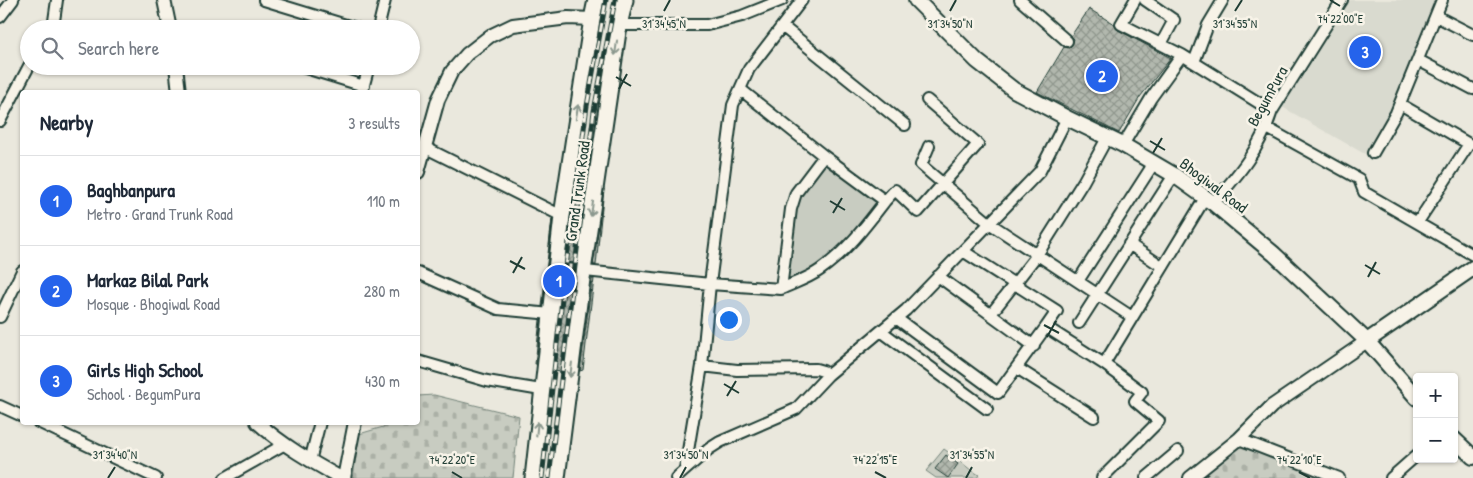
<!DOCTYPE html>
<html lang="en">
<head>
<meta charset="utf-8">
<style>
	body { margin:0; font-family:"Patrick Hand",sans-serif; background:#f2f2f3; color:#1f2937 }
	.controls { position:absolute; right:15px; bottom:15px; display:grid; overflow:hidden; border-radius:5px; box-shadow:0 1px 4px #0004 }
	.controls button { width:45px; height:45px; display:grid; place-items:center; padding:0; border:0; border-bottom:1px solid #e0e1e3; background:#fff; color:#1f2937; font:25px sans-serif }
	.you { position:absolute; left:728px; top:319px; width:18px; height:18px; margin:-12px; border:4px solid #fff; border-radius:50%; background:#1a73e8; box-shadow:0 0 0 8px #1a73e833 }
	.badge { display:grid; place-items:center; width:32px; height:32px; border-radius:50%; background:#2563eb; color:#fff; font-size:16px; font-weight:700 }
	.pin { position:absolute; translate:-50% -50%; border:2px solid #fff; box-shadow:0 1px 5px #0006 }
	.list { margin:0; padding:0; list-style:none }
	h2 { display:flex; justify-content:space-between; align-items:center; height:65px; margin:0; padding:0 20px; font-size:21px }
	h2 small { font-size:16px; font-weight:400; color:#747a83 }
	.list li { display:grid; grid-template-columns:32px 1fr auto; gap:15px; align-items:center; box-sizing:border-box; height:90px; padding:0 20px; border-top:1px solid #e0e1e3 }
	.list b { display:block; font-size:19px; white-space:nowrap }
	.list p { margin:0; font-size:16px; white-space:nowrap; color:#747a83 }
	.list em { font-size:16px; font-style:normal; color:#747a83 }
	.icon { flex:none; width:28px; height:28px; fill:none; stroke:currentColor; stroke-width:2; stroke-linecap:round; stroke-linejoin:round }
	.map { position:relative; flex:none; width:1473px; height:478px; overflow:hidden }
	.search { position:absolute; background:#fff; box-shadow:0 1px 4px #0004; left:20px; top:20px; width:400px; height:55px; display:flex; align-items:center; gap:12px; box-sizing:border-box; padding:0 18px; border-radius:28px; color:#747a83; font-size:19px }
	.panel { position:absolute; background:#fff; box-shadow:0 1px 4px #0004; left:20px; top:90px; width:400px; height:335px; border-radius:5px }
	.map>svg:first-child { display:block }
	.built { fill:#d9dacf }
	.cemetery { fill:url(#cemetery-stones); stroke:#74847a }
	.park { fill:#c8ccc1; stroke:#74847a }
	.building { fill:url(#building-cross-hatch); stroke:#1f3d34 }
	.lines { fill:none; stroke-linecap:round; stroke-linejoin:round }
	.minor-casing { stroke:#1f3d34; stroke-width:14 }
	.tertiary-casing { stroke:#1f3d34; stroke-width:16 }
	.secondary-casing { stroke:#1f3d34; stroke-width:18 }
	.primary-casing { stroke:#1f3d34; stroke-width:19 }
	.minor { stroke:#f7f3e8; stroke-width:10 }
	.tertiary { stroke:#f7f3e8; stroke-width:12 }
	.secondary { stroke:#f7f3e8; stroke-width:14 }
	.primary { stroke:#f7f3e8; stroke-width:15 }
	.rail-casing { stroke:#1f3d34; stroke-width:5 }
	.rail { stroke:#f7f3e8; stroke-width:3; stroke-dasharray:9; stroke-linecap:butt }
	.oneway { stroke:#8b988e }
	.ticks { fill:none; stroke:#1f3d34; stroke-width:2 }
	.labels { text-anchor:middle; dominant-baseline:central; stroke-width:5; stroke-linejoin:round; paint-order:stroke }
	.street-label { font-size:16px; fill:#1f3d34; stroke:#f7f3e8 }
	.ticks-label { font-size:12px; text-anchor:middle; fill:#1f3d34; stroke:#f7f3e8; stroke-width:5; stroke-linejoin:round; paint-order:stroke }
</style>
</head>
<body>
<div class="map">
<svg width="1473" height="478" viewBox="0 0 1473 478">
	<defs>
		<pattern id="cemetery-stones" width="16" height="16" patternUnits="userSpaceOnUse" patternTransform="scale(1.25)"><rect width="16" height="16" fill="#c8ccc1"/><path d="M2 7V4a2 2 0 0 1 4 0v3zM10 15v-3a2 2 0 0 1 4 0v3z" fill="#abb0a6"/></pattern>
		<pattern id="building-cross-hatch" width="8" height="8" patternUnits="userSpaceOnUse" patternTransform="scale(1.25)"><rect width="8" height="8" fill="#b2b8ae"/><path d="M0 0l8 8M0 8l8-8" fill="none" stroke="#90978e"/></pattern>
	</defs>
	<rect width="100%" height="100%" fill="#eae8dd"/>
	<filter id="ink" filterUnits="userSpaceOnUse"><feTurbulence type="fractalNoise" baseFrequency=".02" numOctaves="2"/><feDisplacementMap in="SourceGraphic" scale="10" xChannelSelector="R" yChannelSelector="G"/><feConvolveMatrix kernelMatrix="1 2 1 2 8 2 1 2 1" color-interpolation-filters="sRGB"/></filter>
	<g filter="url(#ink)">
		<path class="built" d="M1342,0H1442L1373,153L1370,157L1277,104Z"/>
		<path class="cemetery" d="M434,395L519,416L513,478H353L359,434L397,423L418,422V396Z
			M1247,442L1335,478H1200Z"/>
		<path class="park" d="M824,156L885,201L833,259L781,289L791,209Z
			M944,449C956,457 966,468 979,475L977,478H936L926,471Z"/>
		<path class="building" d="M1089,9L1114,24L1118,30L1171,58L1140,97L1119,133L1037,92L1064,47L1069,48L1072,45L1074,39L1071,36Z
			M576,184L586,185L575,263L566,262Z
			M604,189L596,265H593Z
			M552,219L543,306H542Z
			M565,276L573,277L561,372L554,371Z
			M592,279H594L586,344L583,370L580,371Z
			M540,320H541L536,364H535Z
			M946,455L958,464L948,478L935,469Z"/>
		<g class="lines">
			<defs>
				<path id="minor" d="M264,0L359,29
					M1020,0L1067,41
					M1145,0L1174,20L1161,44
					M1436,16L1473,35
					M0,17L13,0
					M619,25H707L742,16L782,0
					M782,26L905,125
					M50,29L54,21L57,0
					M378,29L385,0
					M1182,55L1272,111
					M1418,60L1473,89
					M1194,62L1208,25L1223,0
					M299,66L364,86
					M740,89L824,156L885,201C865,227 847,251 820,270C809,278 794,283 781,289
					M362,92L369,66
					M1400,104L1469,144L1418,222
					M0,121L29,66
					M1267,128L1359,179L1364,192L1473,255
					M1123,145L1151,98L1182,55L1121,24L1135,0
					M929,146L921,165L989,223L1132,317
					M426,148L562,216
					M1373,153L1396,113L1442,0
					M885,201L895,190L918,212L978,144L927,100
					M1213,203C1239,174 1260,149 1272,111L1342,0
					M1129,244L1163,267
					M963,251L1057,311L1046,327L1104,364L1142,392L1135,401L1159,421L1102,478
					M556,268L710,284L733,105L749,69L802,0
					M418,273L498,309L551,314
					M938,276L1034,346
					M1078,281L1154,163
					M991,314L1037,255L1083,182L1107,138
					M0,317L22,271
					M896,318L998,393L1046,327
					M1079,323L1174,175
					M881,331L987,409
					M418,361L487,381L541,390
					M1104,364L1205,198
					M702,366L737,370L816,369L823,371L828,375
					M1017,368L1094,417
					M0,406L22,416
					M38,422L156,478
					M1239,439L1339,478
					M310,461L320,422
					M685,469L702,366L710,284L781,289L791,209L796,193L824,156
					M225,478L285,444
					M676,478L709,449L720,442L796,409L828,375L906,310L1040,171L1067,118
					M1146,478L1178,451
					M1391,478L1417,455"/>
				<path id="tertiary" d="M164,0L170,29
					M176,66L179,92
					M418,172L438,100L452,71L467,54L490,36L513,25L568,18L592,19
					M257,422C282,445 312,462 341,478
					M344,478L355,422
					M1190,478L1239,439L1272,406L1367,341"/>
				<path id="secondary" d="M916,0L977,61L1014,90L1067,118L1123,145L1174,175L1213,203L1274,254L1367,341L1417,398
					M1367,341L1473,268
					M1454,439L1473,457"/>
				<path id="primary" d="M533,478L562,216L592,19L596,0
					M557,478L583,271L619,25L625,0"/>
			</defs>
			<use href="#minor" class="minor-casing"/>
			<use href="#tertiary" class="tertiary-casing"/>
			<use href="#secondary" class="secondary-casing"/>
			<use href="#primary" class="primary-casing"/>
			<use href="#minor" class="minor"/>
			<use href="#tertiary" class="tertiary"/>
			<use href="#secondary" class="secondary"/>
			<use href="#primary" class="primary"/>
			<defs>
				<path id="rail" d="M542,478L564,281L587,106L606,0
					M549,478L594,111L615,0"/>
			</defs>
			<use href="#rail" class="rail-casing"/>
			<use href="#rail" class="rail"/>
		</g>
		<defs><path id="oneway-shaft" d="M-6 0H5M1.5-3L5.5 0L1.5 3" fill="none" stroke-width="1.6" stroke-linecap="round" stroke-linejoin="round" transform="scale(1.25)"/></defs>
		<g class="oneway">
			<use href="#oneway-shaft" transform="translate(616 48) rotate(98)"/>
			<use href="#oneway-shaft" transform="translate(577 112) rotate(-81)"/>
			<use href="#oneway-shaft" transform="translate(592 209) rotate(98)"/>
			<use href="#oneway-shaft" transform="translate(571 370) rotate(97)"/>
			<use href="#oneway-shaft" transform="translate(537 429) rotate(-84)"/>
		</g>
	</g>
	<path class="ticks" d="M1330,0L1340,6M664,11L670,0M950,11L956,0M1235,11L1242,0M616,77L631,86M619,89L627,74M1150,141L1165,150M1153,153L1162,138M830,201L845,210M833,213L842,198M510,261L525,269M1365,265L1380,274M513,273L522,257M1368,277L1376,262M1044,325L1059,333M1047,337L1056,321M724,384L739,393M727,396L736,381M452,472L462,478M875,472L886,478M1299,472L1310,478M108,478L115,467M680,478L686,467M966,478L972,467"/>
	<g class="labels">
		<g class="street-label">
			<text transform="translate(1267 96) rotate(-61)">BegumPura</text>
			<text transform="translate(1214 185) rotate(37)">Bhogiwal Road</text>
			<text transform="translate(577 191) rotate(-82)">Grand Trunk Road</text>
		</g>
	</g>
	<g class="ticks-label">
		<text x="1340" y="23">74°22'00"E</text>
		<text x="664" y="28">31°34'45"N</text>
		<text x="950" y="28">31°34'50"N</text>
		<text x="1235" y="28">31°34'55"N</text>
		<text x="115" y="459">31°34'40"N</text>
		<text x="686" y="459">31°34'50"N</text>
		<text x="972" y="459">31°34'55"N</text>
		<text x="452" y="464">74°22'20"E</text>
		<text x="875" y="464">74°22'15"E</text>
		<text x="1299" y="464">74°22'10"E</text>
	</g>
</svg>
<div class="controls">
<button>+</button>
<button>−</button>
</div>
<div class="you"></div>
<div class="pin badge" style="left:559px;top:281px">1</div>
<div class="pin badge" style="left:1102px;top:76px">2</div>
<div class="pin badge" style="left:1365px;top:52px">3</div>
<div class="search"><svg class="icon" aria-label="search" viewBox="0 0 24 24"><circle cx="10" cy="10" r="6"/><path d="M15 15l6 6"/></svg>Search here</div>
<section class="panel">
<h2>Nearby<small>3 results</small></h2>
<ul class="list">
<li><span class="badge">1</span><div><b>Baghbanpura</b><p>Metro · Grand Trunk Road</p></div><em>110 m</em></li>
<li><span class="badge">2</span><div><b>Markaz Bilal Park</b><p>Mosque · Bhogiwal Road</p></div><em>280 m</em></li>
<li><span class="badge">3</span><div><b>Girls High School</b><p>School · BegumPura</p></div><em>430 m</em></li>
</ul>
</section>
</div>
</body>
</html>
